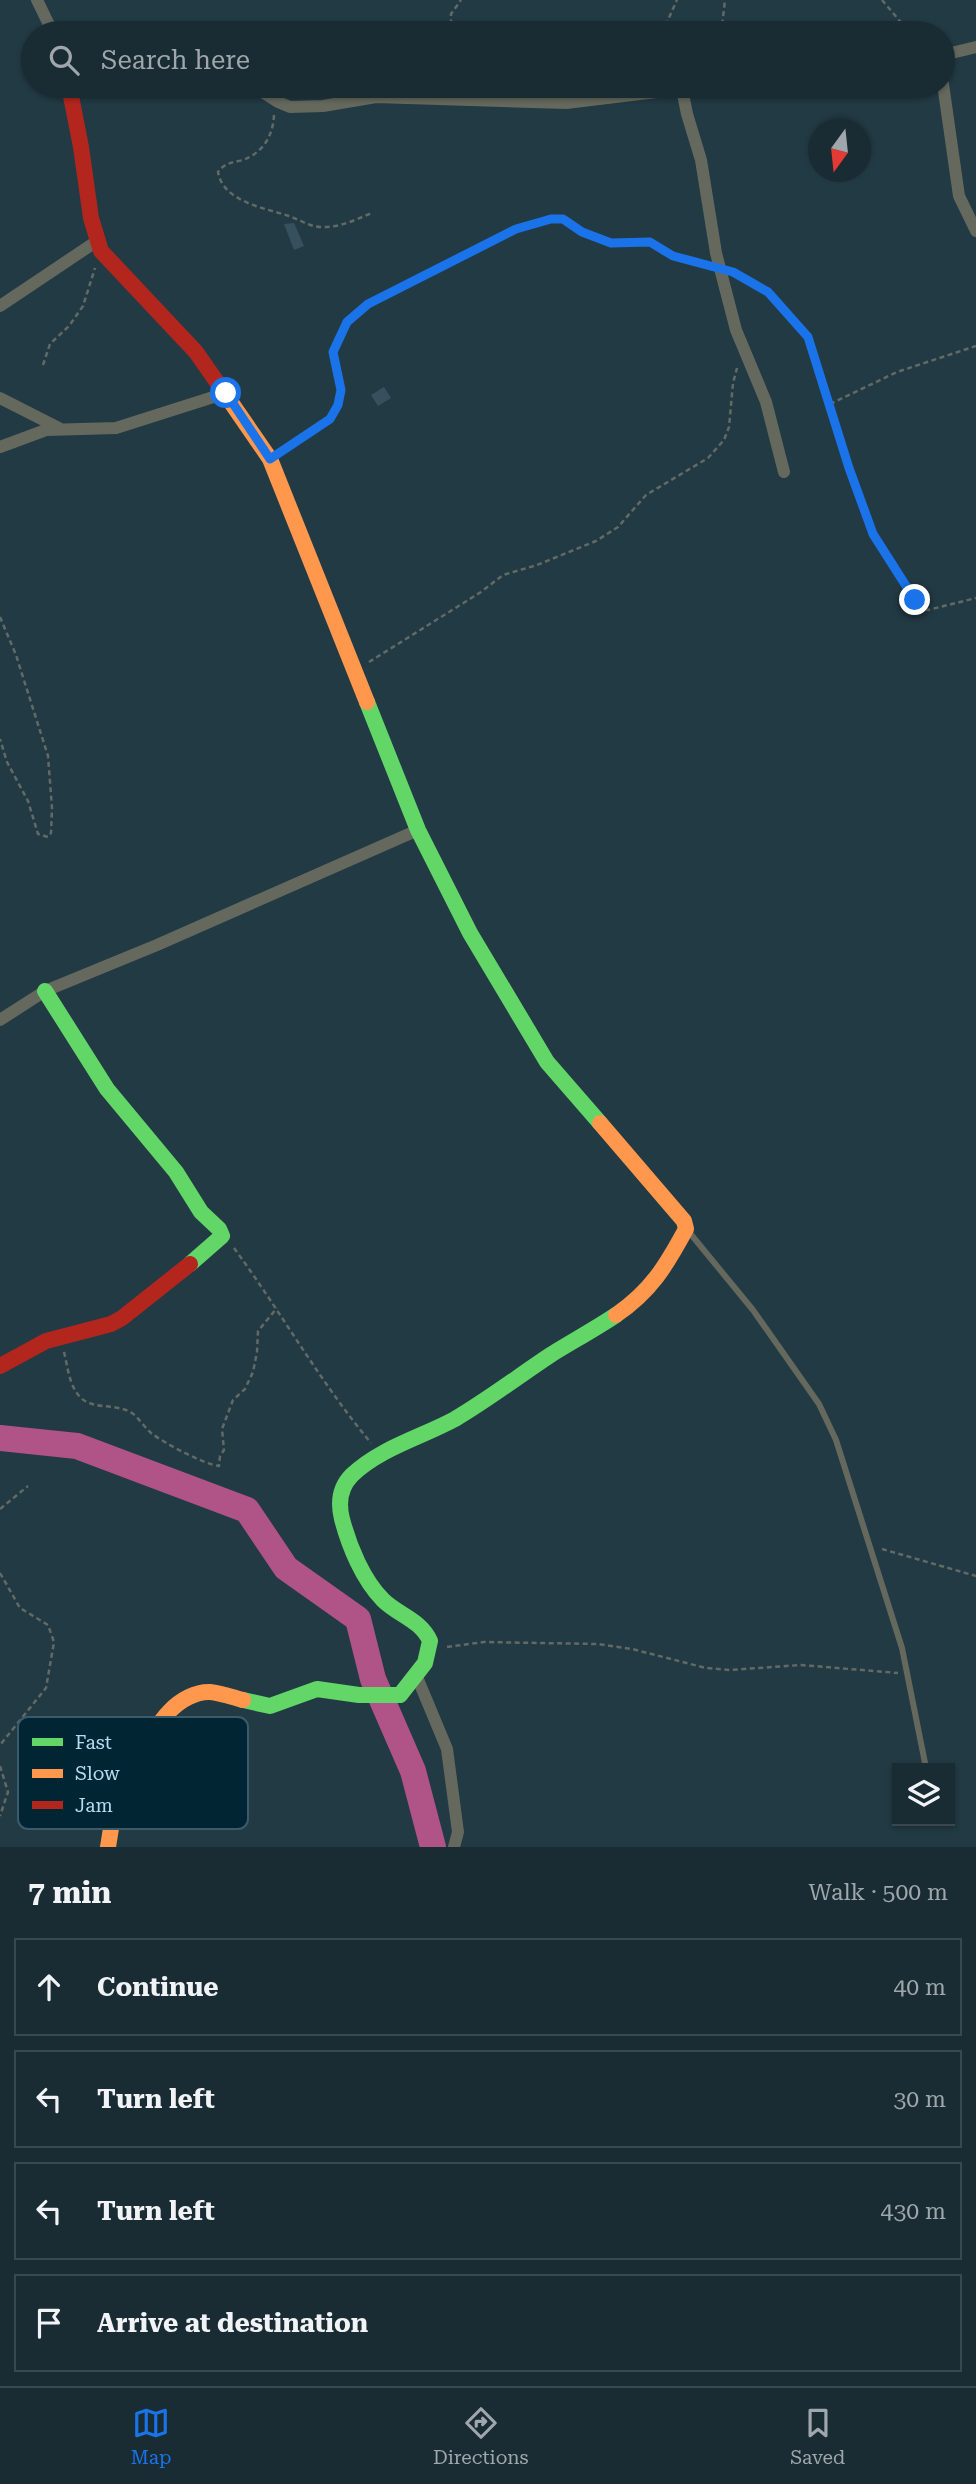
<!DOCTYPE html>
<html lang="en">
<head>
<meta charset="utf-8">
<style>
	body { margin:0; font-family:"Roboto Serif",serif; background:#27383f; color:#f1f3f6 }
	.controls { position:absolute; right:21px; bottom:21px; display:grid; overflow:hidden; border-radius:0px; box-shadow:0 2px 5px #0004 }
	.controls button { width:63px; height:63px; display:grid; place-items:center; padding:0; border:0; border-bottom:2px solid #38484e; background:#1a2c33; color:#f1f3f6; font:35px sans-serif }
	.compass { position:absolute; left:808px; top:119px; width:63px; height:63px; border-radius:50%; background:#1a2c33; box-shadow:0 2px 5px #0004; rotate:195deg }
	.stop { position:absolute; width:21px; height:21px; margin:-16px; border:5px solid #1a73e8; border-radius:50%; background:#fff }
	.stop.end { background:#1a73e8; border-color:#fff; box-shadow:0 2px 7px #0008 }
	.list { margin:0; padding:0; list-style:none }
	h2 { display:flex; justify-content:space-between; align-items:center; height:91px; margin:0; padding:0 28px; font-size:30px }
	h2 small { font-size:23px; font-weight:400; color:#9fa7ac }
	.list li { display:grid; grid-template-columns:46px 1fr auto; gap:21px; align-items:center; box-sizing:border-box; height:98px; margin:0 14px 14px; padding:0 14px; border:2px solid #38484e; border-radius:0px }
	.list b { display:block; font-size:26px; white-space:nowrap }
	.list em { font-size:23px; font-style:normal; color:#9fa7ac }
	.icon { flex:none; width:38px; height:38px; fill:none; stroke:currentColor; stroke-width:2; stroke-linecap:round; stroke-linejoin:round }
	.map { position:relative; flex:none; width:976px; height:1847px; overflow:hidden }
	.search { position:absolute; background:#1a2c33; box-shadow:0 2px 5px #0004; left:21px; right:21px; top:21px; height:77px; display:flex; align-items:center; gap:18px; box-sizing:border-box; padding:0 24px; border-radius:38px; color:#9fa7ac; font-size:26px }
	.sheet { height:539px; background:#1a2c33 }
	nav { display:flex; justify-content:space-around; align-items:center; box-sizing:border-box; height:98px; border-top:2px solid #38484e; background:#1a2c33; font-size:19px; color:#9fa7ac }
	nav a { display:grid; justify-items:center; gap:4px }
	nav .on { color:#1a73e8 }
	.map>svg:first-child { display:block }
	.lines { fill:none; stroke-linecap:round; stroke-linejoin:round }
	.river { stroke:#b05386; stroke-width:26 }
	.building { fill:#36515d }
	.path { stroke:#626a66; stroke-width:2.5; stroke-dasharray:5 3.5; stroke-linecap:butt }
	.lane { stroke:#65695d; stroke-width:6 }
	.street { stroke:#65695d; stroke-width:12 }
	.fast { stroke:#63d668; stroke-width:16 }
	.slow { stroke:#ff974d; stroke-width:16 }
	.jam { stroke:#b3261e; stroke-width:16 }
	.route { stroke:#1a73e8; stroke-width:9 }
	.key { fill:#022534; stroke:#385c6c; stroke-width:2 }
	.key-label { font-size:19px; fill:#b6dbef }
</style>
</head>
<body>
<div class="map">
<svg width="976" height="1847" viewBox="0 0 976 1847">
	<rect width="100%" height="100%" fill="#223a44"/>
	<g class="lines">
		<path class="river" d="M0,1438L77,1446L247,1510L286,1568L358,1619L373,1679L413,1771L433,1847"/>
	</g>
	<path class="building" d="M294,223L304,246L294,250L284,224Z
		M384,387L391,398L378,406L371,395Z"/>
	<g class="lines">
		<path class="path" d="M882,0L910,33
			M451,33V14L461,0
			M662,33L677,0
			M723,33L722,26L725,0
			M274,115C273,135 264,152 243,160C233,163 225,162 218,172C223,202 265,208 289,216C301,220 311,228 325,227C341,227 357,219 372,213
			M734,272L768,292L808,337L849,468L873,534L906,588L921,607L928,610L976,598
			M43,365L50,344L69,326L83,306L95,268
			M830,404L897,372L976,346
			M283,449L330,419L338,405L340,390L333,352L347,322L368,304L516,229L551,219H563L582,231L611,243L650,242L672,256L707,265
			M0,617L16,655L48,756L52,808L51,833L48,837L38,834L28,801L7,762L0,739
			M369,662L481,592L503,575L537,565L596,541L618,527L646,495L708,458L724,440L729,427L733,383L737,368
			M234,1248C281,1312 320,1382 371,1443
			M64,1352C68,1368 69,1386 81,1398C94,1410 116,1403 132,1413C139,1418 144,1427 151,1433C164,1443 203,1464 219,1466L220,1456L224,1450L222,1429L233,1400L245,1389L253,1372L257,1352L258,1331L277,1308
			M0,1509L28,1486
			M882,1549L976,1576
			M0,1573L20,1608L48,1625L54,1642L46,1688L0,1745
			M447,1647L484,1642L598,1644L632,1649L706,1668L730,1670L801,1665L898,1673
			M0,1766L8,1792L0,1816"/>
		<path class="lane" d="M689,1232L753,1310L819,1404L836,1440L902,1648L926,1768"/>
		<path class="street" d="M37,0L53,33
			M943,55L976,47
			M943,84L959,196L976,231
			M253,86L278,102L290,107L323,106L376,97L566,103L706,86
			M682,89L687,114L701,160L716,253L736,330L766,402L784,472
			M0,306L97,241
			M0,398L59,428
			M0,447L46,430L116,428L226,393
			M0,1020L45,991L157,945L418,830
			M417,1677L447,1749L458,1832L454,1847"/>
		<path class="fast" d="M367,702L418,830L470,933L547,1062L600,1123
			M45,991L107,1089L176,1172L201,1212L219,1229L222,1236L190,1264
			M243,1700L270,1706L317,1689L359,1695H400L425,1663L430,1641C421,1620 398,1615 383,1600C363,1580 349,1546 342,1519C338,1503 340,1487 352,1475C380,1448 422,1437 455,1419C489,1399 520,1375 552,1354C573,1341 595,1329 616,1315"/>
		<path class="slow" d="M228,398L270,459L367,702
			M600,1123L684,1221L686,1229C666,1266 651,1291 616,1315
			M108,1847L112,1822L128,1810L147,1807L157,1801C158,1784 150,1769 150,1753C150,1724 182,1691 210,1692C221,1693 232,1697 243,1700"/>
		<path class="jam" d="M69,86L81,147L91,218L101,251L196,352L228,398
			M0,1366L46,1341L111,1324L122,1318L190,1264"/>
	</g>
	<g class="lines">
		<path class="route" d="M226,393L270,459L330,419L338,405L341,390L333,352L347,322L368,304L516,229L551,219H563L582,232L611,243L650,242L673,256L733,272L768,292L808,337L849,468L873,534L915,600"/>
	</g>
	<rect x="18" y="1717" width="230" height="112" rx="10" class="key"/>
	<rect x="32" y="1738" width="31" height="8" fill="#63d668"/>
	<rect x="32" y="1769" width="31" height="9" fill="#ff974d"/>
	<rect x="32" y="1801" width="31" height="8" fill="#b3261e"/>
	<g class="key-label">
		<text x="75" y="1749">Fast</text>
		<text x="75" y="1780">Slow</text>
		<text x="75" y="1812">Jam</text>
	</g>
</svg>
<div class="controls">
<button><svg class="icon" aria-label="layers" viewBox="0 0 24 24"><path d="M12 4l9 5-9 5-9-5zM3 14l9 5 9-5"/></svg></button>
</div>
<svg class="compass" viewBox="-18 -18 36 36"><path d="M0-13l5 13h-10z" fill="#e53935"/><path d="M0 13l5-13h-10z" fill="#9fa7ac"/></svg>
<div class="stop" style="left:226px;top:393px"></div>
<div class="stop end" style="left:915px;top:600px"></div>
<div class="search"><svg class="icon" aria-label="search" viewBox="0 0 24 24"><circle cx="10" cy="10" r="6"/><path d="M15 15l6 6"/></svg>Search here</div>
</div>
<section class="sheet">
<h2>7 min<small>Walk · 500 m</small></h2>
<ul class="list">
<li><svg class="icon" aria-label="ahead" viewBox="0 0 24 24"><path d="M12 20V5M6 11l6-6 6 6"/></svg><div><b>Continue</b></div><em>40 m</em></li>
<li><svg class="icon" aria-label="left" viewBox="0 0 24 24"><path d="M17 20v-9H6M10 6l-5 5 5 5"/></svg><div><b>Turn left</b></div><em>30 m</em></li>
<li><svg class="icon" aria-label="left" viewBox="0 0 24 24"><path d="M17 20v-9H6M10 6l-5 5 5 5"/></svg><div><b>Turn left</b></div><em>430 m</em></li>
<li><svg class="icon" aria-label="arrive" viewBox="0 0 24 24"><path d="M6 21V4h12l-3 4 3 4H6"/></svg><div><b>Arrive at destination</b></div></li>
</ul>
</section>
<nav>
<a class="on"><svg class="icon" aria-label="map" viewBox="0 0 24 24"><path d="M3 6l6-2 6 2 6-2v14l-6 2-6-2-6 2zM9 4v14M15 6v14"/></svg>Map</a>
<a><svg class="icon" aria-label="directions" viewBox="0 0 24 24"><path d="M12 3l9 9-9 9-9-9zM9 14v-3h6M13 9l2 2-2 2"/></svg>Directions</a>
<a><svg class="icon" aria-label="saved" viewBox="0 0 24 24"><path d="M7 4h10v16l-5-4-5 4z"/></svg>Saved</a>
</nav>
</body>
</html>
